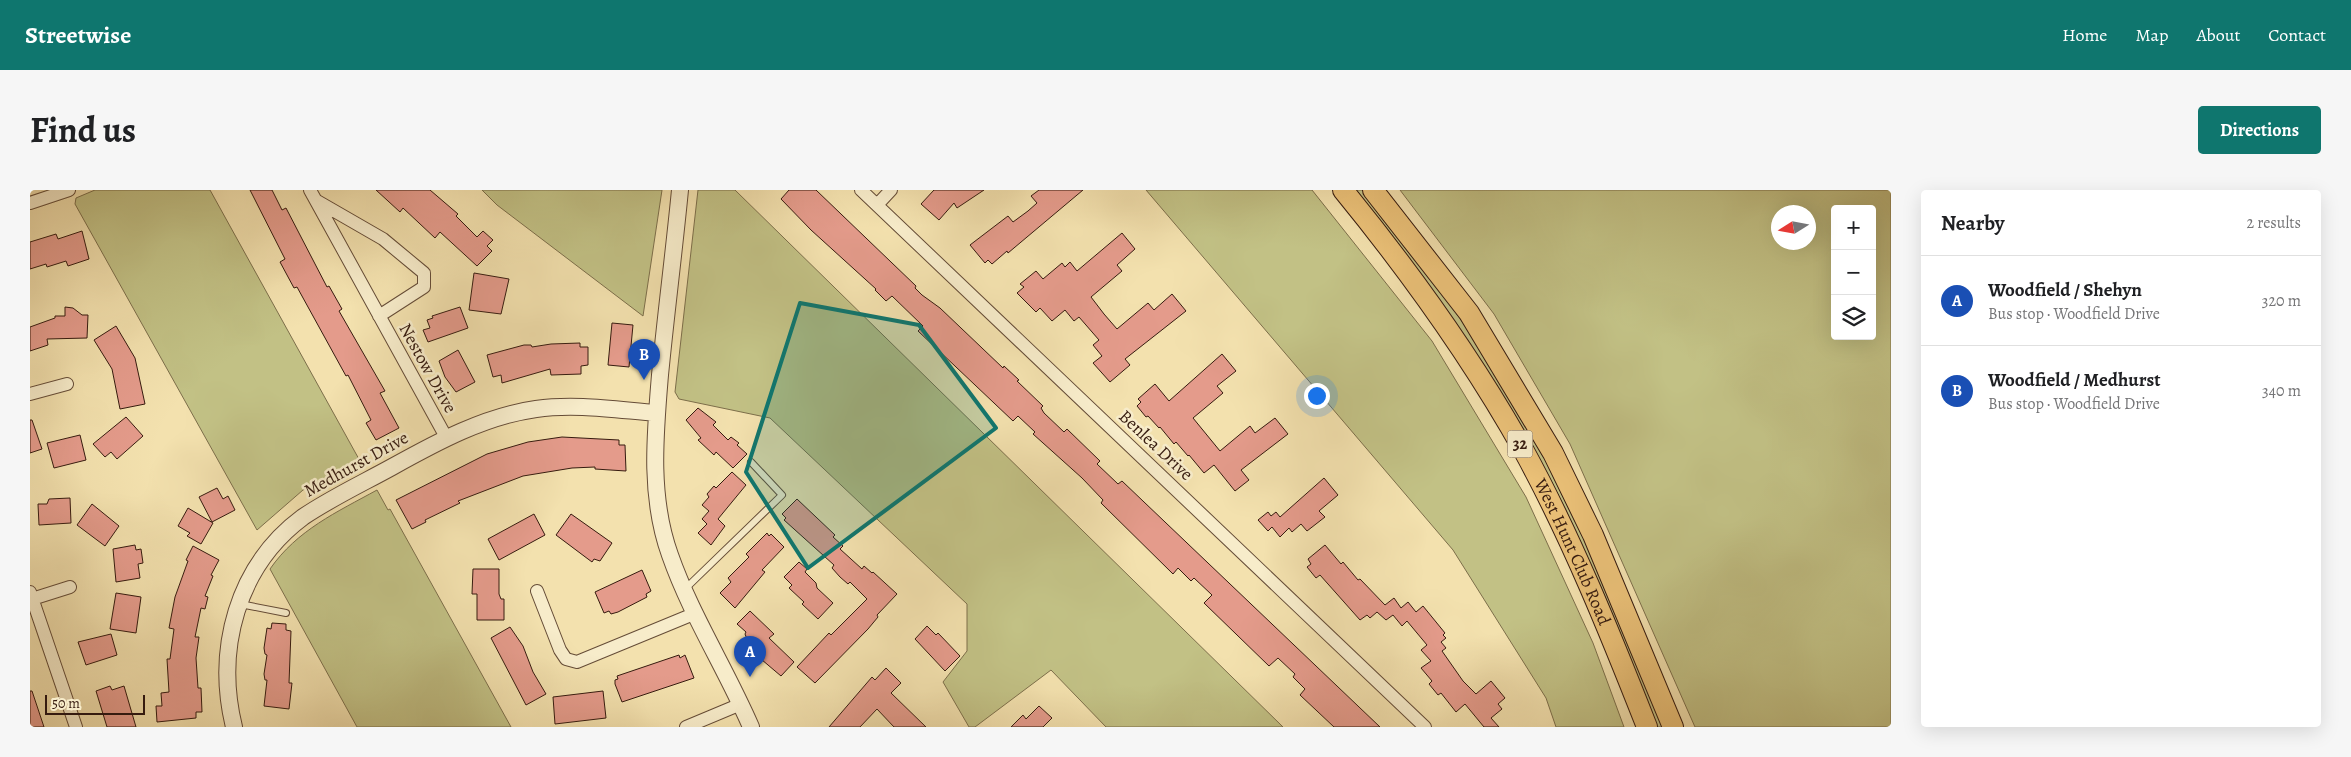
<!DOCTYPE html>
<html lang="en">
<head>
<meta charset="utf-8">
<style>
	body { margin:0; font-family:Alegreya,serif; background:#f6f6f6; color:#202124 }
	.controls { position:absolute; right:15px; top:15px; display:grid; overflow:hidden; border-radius:5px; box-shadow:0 5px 20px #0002 }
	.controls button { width:45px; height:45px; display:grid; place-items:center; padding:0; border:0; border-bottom:1px solid #e0e0e0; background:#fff; color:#202124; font:25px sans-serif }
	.compass { position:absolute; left:1741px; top:15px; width:45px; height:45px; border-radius:50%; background:#fff; box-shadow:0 5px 20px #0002; rotate:259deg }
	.scale { position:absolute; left:15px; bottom:12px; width:100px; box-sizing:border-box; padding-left:5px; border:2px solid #361b0f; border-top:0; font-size:14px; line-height:18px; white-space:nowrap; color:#361b0f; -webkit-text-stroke:4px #f7ecca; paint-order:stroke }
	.you { position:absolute; left:1286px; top:205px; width:18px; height:18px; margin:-12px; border:4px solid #fff; border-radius:50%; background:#1a73e8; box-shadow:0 0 0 8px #1a73e833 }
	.badge { display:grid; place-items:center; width:32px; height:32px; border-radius:50%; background:#0f766e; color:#fff; font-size:16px; font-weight:700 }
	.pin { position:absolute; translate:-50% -41px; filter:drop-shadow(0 1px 2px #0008) }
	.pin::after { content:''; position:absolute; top:26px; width:18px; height:15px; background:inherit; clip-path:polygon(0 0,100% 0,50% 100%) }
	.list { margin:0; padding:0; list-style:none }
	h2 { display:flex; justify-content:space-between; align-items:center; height:65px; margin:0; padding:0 20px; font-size:21px }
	h2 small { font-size:16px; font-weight:400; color:#757577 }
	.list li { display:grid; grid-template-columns:32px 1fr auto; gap:15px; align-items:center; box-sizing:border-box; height:90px; padding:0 20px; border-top:1px solid #e0e0e0 }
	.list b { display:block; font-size:19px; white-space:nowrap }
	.list p { margin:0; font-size:16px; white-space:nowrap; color:#757577 }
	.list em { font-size:16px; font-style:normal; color:#757577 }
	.icon { flex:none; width:28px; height:28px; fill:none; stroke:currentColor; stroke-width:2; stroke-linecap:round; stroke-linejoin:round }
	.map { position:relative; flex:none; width:1861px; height:537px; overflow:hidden; border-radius:5px }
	header { display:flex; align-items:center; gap:30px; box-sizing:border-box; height:70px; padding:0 25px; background:#0f766e; color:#fff }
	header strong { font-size:24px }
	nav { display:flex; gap:28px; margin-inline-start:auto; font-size:18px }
	.intro { display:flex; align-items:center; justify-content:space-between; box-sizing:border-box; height:120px; padding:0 30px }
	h1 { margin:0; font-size:35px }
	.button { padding:12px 22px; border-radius:5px; background:#0f766e; color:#fff; font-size:18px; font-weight:700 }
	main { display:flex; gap:30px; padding:0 30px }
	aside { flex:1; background:#fff; border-radius:5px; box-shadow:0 5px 20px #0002 }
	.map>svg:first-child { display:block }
	.green { fill:#c2c185; stroke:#7c6e4a; fill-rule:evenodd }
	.building { fill:#e49b8b; stroke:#361b0f }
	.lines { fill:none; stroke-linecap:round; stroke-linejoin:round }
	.service-casing { stroke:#654c37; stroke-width:8 }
	.minor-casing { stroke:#654c37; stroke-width:14 }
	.tertiary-casing { stroke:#654c37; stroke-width:18 }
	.primary-casing { stroke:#361b0f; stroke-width:22 }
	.service { stroke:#f7ecca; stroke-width:6 }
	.minor { stroke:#f7ecca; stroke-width:12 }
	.tertiary { stroke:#f7ecca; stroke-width:16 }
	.primary { stroke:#eac077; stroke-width:20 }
	.marked { fill:#0f766e; fill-opacity:0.2; stroke:#0f766e; stroke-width:4; stroke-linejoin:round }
	.labels { text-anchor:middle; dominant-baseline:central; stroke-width:5; stroke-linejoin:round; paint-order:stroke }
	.shield { fill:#f7ecca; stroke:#705a47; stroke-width:1 }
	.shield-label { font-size:16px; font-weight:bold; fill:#361b0f }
	.street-label { font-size:18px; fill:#361b0f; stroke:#f7ecca }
</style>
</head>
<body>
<header>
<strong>Streetwise</strong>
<nav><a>Home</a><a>Map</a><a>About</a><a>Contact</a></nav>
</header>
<div class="intro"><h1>Find us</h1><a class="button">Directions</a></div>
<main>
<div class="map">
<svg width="1861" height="537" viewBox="0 0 1861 537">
	<rect width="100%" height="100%" fill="#f3e1ae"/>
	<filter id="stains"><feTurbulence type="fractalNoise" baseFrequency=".004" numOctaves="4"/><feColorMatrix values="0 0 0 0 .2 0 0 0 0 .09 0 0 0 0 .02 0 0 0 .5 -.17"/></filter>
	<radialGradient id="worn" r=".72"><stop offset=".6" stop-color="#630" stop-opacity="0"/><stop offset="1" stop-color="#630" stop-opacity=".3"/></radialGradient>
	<path class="green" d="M65,0H180L330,271L273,300L227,340L45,14L46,8Z
		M452,0H632L613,126L467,15Z
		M668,0H705L1253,537H1076L1021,480L945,537H939L913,492L937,461V414L740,228L649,209L645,202Z
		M1116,0H1282L1402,151L1496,307L1563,453L1594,537H1526L1516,508L1423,360Z
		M1321,0H1333C1417,102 1491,212 1548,332C1580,398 1606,469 1635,537H1625L1554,365Z
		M1370,0H1861V537H1665L1540,254L1464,124ZM1805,19H1842V146H1805ZM1748,22H1778V52H1748Z
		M347,300L358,320L360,319L481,537H327L240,379C267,340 307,322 347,300Z"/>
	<path class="building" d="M220,0H242L252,20L256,18L297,97L299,96L312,119L309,121L355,201L350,203L369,238L346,250L336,233L341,230L318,185L316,186L267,97L264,98L250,72L255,69Z
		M346,0H400L428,24L426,26L447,47L453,41L463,50L457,56L462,61L447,76L410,42L405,48L373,18L370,22Z
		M759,0H786L886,96L885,98L892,105L910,118L973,178L974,176L989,190L987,191L1013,216L1011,218L1014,223L1034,242L1037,239L1070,271L1067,274L1088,294L1092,291L1350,537H1304L1270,505L1275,499L1263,487L1265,484L1248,468L1239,476L1174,413L1182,405L1164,388L1161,391L1148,378L1143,384L1071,313L1073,310L1052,288L1003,244L1005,242L988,226L983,231L888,141L893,136L862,106L856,111L845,100L846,99L781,40L751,9Z
		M904,0H954L927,18L924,13L909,30L891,14Z
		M1009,0H1053L978,63L977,61L962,74L958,70L955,73L940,55L978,26L983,32L998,21L1007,13L1001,6Z
		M52,41L59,69L38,76L36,71L17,77L16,74L0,79V52L26,44L28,49Z
		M1092,43L1105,59L1087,75L1092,81L1061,107L1074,124L1087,139L1118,113L1124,120L1142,104L1156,121L1095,169L1100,175L1080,192L1063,173L1072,166L1063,155L1069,150L1049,127L1044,131L1035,120L1022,131L1010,118L1006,122L987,103L994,97L990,94L1006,81L1013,89L1032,73L1035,77L1040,72L1047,81Z
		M444,83L479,89L471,124L439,120Z
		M35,117L43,118L52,125H58L57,148L17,149L18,155L0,161V137L25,128V126H35Z
		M430,117L438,138L398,152L393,140L400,138L397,130L403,128L402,126Z
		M582,133L603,135L599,177L578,175Z
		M86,136L105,168L115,214L90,219L82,179L64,150Z
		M550,153V157H558V175L551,176V184L521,185L520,179L472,193L471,185L463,187L457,165L494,155H501L502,157L521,154Z
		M428,160L445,192L426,202L415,187L409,171Z
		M1192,164L1206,181L1187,196L1193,203L1163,228L1190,261L1220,236L1225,243L1245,228L1258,244L1211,280L1219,290L1205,301L1184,275L1174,283L1159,265L1158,266L1146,252L1144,254L1130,237L1129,238L1118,226L1116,227L1107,216L1111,212L1108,209L1125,194L1139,211Z
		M668,218L686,232L683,235L698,250L701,247L709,253L707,255L717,264L703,278L686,262L684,265L668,250L671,248L656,230Z
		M96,227L113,246L87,269L81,262L75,267L63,254Z
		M0,230H2L12,259L0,263Z
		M50,245L56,270L24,278L17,253Z
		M532,247L589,250V255H595L596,281L565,279V277L542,278L493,286L428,311L430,313L395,330L396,332L382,339L366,310L457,264L498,252Z
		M702,282L716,295L688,329L695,336L681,355L668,343L677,334L672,329L679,321L672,315L679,307L677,304L684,296L686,298Z
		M1294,288L1308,305L1289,321L1295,327L1277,341L1271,334L1262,342L1259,338L1250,347L1242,337L1238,341L1228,330L1238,322L1241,326L1246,322L1250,327Z
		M187,298L193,309L198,306L205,320L182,332L169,307Z
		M40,308L41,333L9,335L8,314H17L19,309Z
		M767,309L805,345L803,347L813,356L810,359L832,379L834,376L842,383L843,382L867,404L847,425L848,427L838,439L785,493L767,477L799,443L801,445L837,409L820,392L818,394L810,387L802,378L804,375L754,330L756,328L752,324Z
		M62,314L89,336L75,356L47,335Z
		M158,318L183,333L171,354L157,346L160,343L148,336Z
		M504,324L515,345L469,370L458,349Z
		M541,324L582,353L570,371L564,369L562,372L526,345Z
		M737,343L739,346L741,344L754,357L732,380L735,382L705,418L690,403L701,392L698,388L719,367L716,364Z
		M105,355L106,360L111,359L113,373L108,374L110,388L86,392L83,359Z
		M1295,355L1311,374L1313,372L1328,390L1330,389L1355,415L1364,408L1371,418L1378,412L1386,422L1393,416L1415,443L1413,445L1416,448L1411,452L1416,458L1412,461L1433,491L1446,504L1461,491L1475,508L1468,514L1472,519L1461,528L1469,537H1454L1435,514L1426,522L1411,503L1408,505L1399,494L1402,491L1391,478L1401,471L1391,460L1397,455L1377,431L1372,436L1363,425L1356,430L1347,422L1340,428L1337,425L1330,430L1290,385L1286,388L1277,377L1281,374L1278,369Z
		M163,356L189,370L181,385L183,386L175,406L178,407L175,419L171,418L165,447H169L166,468L168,498H171L172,522H166V528L127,532L126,516H132L131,503L139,502L137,469H140L144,439L139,438L145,407L158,371L156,370Z
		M769,372L777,379L775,382L786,393L787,398L803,413L788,429L772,414L774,412L759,398L762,395L754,387Z
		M443,379H469V404L471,409H474V430H447V404H442Z
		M612,380L621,401L616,404L617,407L588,422L581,424L579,421L574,423L565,402Z
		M86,403L111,407L106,443L80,439Z
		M720,421L744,444L739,448L764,472L751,486L725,464L728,460L717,449L715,444L716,442L707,434Z
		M242,433L256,434V440L261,441L259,493H262L259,519L234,516L237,490H235L234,484L237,465L235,464L234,458L237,438L241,439Z
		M897,436L906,445L908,443L930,466L915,481L885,449Z
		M480,437L493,456L503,482L516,504L496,515L461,448Z
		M81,444L87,465L56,475L48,452Z
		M649,465L650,468L655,465L664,488L592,512L585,494V490L588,489L587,486Z
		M856,478L871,493L861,503L896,537H864L847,519L830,537H799L842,487L845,490Z
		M80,496L82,500L94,496L106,537H77L66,501Z
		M0,501H2L14,537H0Z
		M573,501L576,528L525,534L523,507Z
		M1009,516L1022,528L1013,537H981L993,525L996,529Z"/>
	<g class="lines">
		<defs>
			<path id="service" d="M655,399L752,305L721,272
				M210,414L256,423"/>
			<path id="minor" d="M280,0L416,247
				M831,0L1395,537
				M287,11L353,49L394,83V97L349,126
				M0,13L39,0
				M847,15L861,0
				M0,204L37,194
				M507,401L530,460L536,469L547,472L666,423
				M0,402L46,537
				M2,409L40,397
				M656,537L711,514"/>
			<path id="tertiary" d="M650,0C644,62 636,123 630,185C625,245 619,307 640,365C661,425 696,479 721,537
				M204,537C185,459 207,376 273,327C301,308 333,293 362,277C407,252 455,226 506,219C545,213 588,220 627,223"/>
			<g id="primary">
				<path id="s1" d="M1313,0C1380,82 1442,168 1494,261C1542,349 1580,443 1617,537"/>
				<path d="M1343,0L1439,123L1523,263L1563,345L1643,537"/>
			</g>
		</defs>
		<use href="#service" class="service-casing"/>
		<use href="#minor" class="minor-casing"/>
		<use href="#tertiary" class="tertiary-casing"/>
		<use href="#primary" class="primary-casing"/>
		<use href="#service" class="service"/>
		<use href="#minor" class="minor"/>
		<use href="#tertiary" class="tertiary"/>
		<use href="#primary" class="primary"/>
	</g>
	<path class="marked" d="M770,113L889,135L966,238L778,378L716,282Z"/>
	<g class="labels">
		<rect class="shield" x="1477.5" y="240.5" width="25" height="27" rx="4"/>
		<g class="shield-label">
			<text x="1490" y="254">32</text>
		</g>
		<g class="street-label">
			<text transform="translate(398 178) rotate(61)">Nestow Drive</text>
			<text transform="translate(1126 255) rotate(43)">Benlea Drive</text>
			<text transform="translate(326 274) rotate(-29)">Medhurst Drive</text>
			<text stroke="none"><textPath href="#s1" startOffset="430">West Hunt Club Road</textPath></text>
		</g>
	</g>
	<rect width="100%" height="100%" filter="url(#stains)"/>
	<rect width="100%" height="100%" fill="url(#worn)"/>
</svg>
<div class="controls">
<button>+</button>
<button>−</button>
<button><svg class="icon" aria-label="layers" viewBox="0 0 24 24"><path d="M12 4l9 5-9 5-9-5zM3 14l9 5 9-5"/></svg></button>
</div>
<svg class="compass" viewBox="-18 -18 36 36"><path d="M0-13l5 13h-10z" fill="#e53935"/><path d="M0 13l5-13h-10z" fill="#757577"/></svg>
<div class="scale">50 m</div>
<div class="you"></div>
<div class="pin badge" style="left:720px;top:487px;background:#1a4fb4">A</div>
<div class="pin badge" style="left:614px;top:190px;background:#1a4fb4">B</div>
</div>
<aside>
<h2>Nearby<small>2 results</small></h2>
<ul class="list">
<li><span class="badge" style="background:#1a4fb4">A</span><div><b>Woodfield / Shehyn</b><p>Bus stop · Woodfield Drive</p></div><em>320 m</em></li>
<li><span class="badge" style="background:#1a4fb4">B</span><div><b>Woodfield / Medhurst</b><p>Bus stop · Woodfield Drive</p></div><em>340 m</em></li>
</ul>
</aside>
</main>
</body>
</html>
